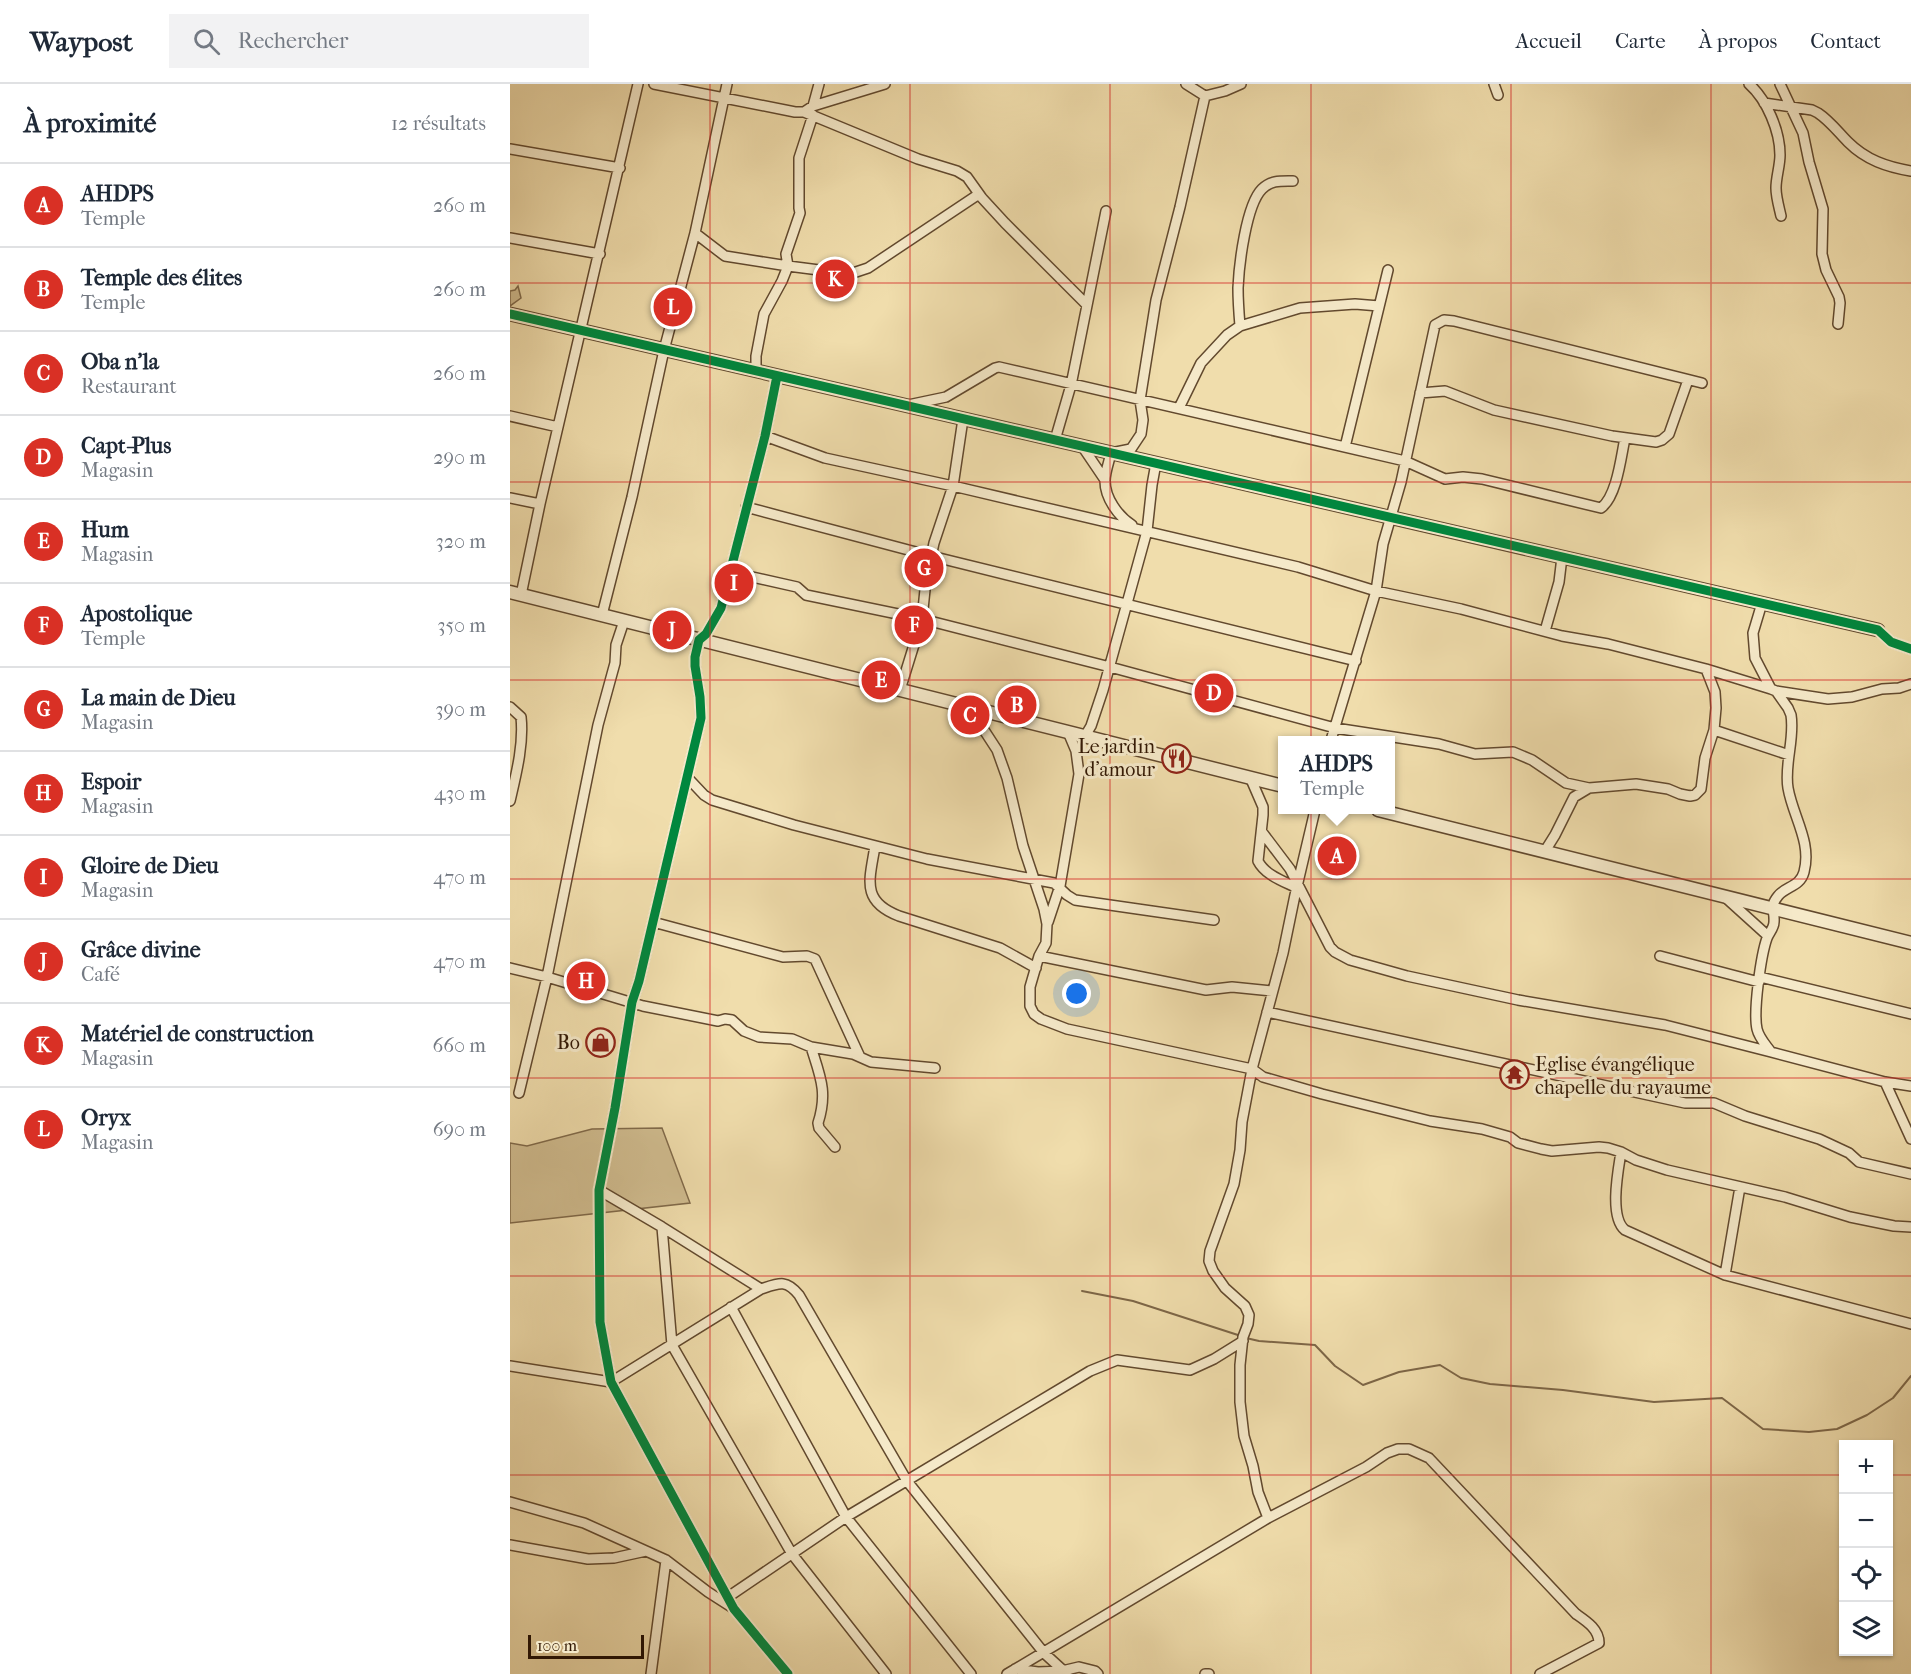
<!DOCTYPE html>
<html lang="fr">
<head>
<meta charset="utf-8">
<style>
	body { margin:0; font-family:"IM FELL French Canon",serif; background:#f2f2f3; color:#1f2937 }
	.controls { position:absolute; right:18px; bottom:18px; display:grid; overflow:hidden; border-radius:0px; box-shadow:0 2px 4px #0004 }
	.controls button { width:54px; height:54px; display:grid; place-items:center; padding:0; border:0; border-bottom:2px solid #e0e1e3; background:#fff; color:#1f2937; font:30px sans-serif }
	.scale { position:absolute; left:18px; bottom:15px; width:116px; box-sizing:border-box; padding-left:6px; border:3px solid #321804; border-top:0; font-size:16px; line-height:21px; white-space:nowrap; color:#321804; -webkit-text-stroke:4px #f5e9c9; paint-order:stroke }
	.you { position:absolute; left:567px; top:910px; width:21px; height:21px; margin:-15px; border:4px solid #fff; border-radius:50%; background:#1a73e8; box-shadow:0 0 0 9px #1a73e833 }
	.badge { display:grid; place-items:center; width:39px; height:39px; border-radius:50%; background:#d93025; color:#fff; font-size:20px; font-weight:700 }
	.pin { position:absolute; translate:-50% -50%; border:3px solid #fff; box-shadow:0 2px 6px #0006 }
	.popup { position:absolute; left:768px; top:652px; width:117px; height:78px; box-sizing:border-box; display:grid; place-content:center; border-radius:0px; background:#fff; filter:drop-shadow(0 2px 4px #0005); font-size:20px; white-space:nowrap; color:#747a83 }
	.popup b { font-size:22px; color:#1f2937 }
	.popup::after { content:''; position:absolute; left:50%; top:100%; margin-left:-12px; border:12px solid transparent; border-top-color:#fff }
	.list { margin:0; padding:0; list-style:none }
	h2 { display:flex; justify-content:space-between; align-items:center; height:78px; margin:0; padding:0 24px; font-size:26px }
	h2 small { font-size:20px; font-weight:400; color:#747a83 }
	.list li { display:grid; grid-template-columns:39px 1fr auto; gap:18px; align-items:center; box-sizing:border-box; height:84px; padding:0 24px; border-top:2px solid #e0e1e3 }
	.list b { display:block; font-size:22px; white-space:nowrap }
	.list p { margin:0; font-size:20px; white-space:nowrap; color:#747a83 }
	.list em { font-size:20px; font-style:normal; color:#747a83 }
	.icon { flex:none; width:33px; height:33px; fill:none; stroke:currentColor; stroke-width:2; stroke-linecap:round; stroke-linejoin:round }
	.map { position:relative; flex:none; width:1401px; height:1590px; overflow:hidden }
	header { display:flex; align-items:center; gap:36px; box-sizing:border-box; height:84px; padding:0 30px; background:#fff; border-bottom:2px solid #e0e1e3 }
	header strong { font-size:28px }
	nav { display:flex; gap:33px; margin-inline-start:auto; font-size:21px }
	.search { width:420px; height:54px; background:#f2f2f3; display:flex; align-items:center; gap:15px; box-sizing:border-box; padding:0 21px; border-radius:0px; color:#747a83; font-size:22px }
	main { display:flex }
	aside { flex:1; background:#fff }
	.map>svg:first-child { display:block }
	.green { fill:#d0bc8f; stroke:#816a4a; stroke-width:1.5 }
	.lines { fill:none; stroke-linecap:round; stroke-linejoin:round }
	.stream { stroke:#7d6647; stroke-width:2 }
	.minor-casing { stroke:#62492e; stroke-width:12 }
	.tertiary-casing { stroke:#62492e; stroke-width:15 }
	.minor { stroke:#f5e9c9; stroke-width:9 }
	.tertiary { stroke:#f5e9c9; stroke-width:12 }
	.cycleway-casing { stroke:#f5e9c9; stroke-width:13 }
	.cycleway { stroke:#00873e; stroke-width:9 }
	.grid { fill:none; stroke:#d62828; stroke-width:1.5; stroke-opacity:0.55 }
	.labels { text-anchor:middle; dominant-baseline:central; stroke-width:6; stroke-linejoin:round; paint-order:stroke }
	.poi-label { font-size:20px; fill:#321804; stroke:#f5e9c9; text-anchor:end }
</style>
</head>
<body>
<header>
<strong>Waypost</strong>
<div class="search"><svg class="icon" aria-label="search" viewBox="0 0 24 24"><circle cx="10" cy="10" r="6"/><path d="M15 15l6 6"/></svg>Rechercher</div>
<nav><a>Accueil</a><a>Carte</a><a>À propos</a><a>Contact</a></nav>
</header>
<main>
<aside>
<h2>À proximité<small>12 résultats</small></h2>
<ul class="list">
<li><span class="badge">A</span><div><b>AHDPS</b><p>Temple</p></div><em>260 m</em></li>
<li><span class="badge">B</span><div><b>Temple des élites</b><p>Temple</p></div><em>260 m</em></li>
<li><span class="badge">C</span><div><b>Oba n'la</b><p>Restaurant</p></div><em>260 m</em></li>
<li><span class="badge">D</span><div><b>Capt-Plus</b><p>Magasin</p></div><em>290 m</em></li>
<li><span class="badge">E</span><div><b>Hum</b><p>Magasin</p></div><em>320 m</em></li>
<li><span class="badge">F</span><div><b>Apostolique</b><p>Temple</p></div><em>350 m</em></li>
<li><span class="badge">G</span><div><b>La main de Dieu</b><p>Magasin</p></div><em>390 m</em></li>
<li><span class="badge">H</span><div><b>Espoir</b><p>Magasin</p></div><em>430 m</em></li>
<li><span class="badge">I</span><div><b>Gloire de Dieu</b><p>Magasin</p></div><em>470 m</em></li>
<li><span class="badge">J</span><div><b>Grâce divine</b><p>Café</p></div><em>470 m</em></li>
<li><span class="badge">K</span><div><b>Matériel de construction</b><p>Magasin</p></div><em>660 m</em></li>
<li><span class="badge">L</span><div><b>Oryx</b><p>Magasin</p></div><em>690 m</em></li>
</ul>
</aside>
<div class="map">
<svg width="1401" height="1590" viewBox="0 0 1401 1590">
	<rect width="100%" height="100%" fill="#f0ddac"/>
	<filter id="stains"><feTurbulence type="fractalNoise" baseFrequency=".00333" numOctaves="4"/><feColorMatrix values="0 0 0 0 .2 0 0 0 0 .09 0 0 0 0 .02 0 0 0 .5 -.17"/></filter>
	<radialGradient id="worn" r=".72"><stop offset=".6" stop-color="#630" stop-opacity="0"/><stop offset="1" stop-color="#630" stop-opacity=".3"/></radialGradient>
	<path class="green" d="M8,202L11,214L0,222V207L5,206Z
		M152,1044L180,1119L0,1139V1059L17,1062L82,1045Z"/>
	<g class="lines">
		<path class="stream" d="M572,1207L623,1217L731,1252
			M736,1254L749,1257L805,1261L825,1282L853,1301L889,1288L930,1281L951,1294L980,1300L1053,1306L1144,1318L1212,1314L1253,1345L1299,1348L1327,1345L1357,1331L1383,1314L1401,1292"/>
		<defs>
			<path id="minor" d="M144,0L285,28H294L303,22L309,0
				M676,0L695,12
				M984,0L988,11
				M1239,0C1257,16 1270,47 1270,71C1270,82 1266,93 1266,104C1266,113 1269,123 1271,132
				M1270,0L1293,49L1299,78L1313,125L1312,170L1316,186L1329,213L1330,219L1328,240
				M1254,19L1302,26L1308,29C1320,37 1328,48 1338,58C1356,76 1377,83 1401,87
				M303,22L375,0
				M294,28L408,75L447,87L457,93L472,114L495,139L577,221
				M0,65L110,84
				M185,149L215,172L278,182L340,190L358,184L469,110
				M0,154L90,170
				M730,242C729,230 728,217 728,204C729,181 736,121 752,105C761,96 771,97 783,97
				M246,287V272L254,230L272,197L278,182L276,170L290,129L289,124V74L303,31
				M267,292L255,352L211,524L196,550L189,556L185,573V582L190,613L191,634L129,897L122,918L105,1024L89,1106L90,1238L101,1298L224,1525L278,1590
				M910,309L935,307L984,326L1102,352L1146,358L1152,356L1159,350L1178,296
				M398,321L436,313L485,284L489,283L895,377L935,395L953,393L972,395L1091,424C1107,412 1111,373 1115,354
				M669,324L691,279L717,251L730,242L790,224L845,220L869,222
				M0,332L48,343
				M255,352L315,374L443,402L788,483L866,507L951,525L1052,552L1098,560L1196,585L1261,605
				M545,356L561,301L596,127
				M572,362L595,396
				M835,363L878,186
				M0,414L30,420
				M236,423L421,472L846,577
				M622,441C608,432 595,414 595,397C595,388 599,378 601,369L621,365L631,350L633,336L630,316L646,216L670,123L695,12L715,7L731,0
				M220,488L287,503L296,511L412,535L600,583L825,644L929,660L965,670L1003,668L1022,676L1056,699L1079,704
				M11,511L30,420L128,0
				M1252,519L1243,549L1245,574L1261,605L1266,607L1278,624L1281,631C1285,655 1274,680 1278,704C1283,733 1302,758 1294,788C1290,803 1276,802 1268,812C1259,823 1265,826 1264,838C1264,844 1259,849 1257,854C1251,871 1243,927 1247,945C1249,954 1256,961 1261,968L1375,998L1401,1002
				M92,531L122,413L154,266L185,149L217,0
				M1368,546L1381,558L1401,565
				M1035,547L1049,498L1052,473
				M390,606L412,535L416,496L424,459L443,402L453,335
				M1266,607L1318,615L1342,613L1372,605L1389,604L1401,600
				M0,623L11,633C14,660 6,691 0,717
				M459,623L487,666L497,694L513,762L534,825L537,840L536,859L529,872L520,903V922L524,930L531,935L557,945L742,985L753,993L812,1010L920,1037L972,1045L1000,1053L1008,1059L1031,1065L1042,1067L1089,1063L1098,1064L1111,1068L1126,1076L1157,1086L1275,1113L1340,1133L1384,1142L1401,1143
				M1204,646L1279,671
				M575,652L581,642L593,606L637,447L642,401L646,379
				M821,656L866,507L873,460L891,398L925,241L934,236L944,237L1192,299
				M177,693L194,711L202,716L284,741L417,775L544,799L557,811L565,816L704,836
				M740,693L753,723V731L748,777C755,791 773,797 787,804
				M752,748L780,785L820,863L825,868L840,876L897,892L1008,916L1155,941L1261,968
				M365,762C360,795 350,817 389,832L490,864L526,884
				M1035,767L1045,751L1064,713L1079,704L1126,700L1158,705L1170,710L1180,712L1185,711L1191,705L1195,674L1204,646L1206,624L1205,608L1196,585
				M1216,814L1258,852
				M143,838L273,873L297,872L305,875L350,973
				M538,838L550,802L569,690L566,667L558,648
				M529,872L696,906L722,903L762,907
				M1150,872L1249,898
				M0,884L37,893L133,922L208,937L215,935L222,936L234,947L249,953L282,955L301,963L343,970L361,978L425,984
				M1250,893L1401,930
				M757,928L1175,1019H1204L1235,1032L1309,1055L1339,1069L1349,1078L1401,1090
				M301,963C310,992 318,1008 308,1039L309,1044L325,1063
				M1375,998L1401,1055
				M9,1009L37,893L88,641L105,579L106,561L114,537
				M1111,1068C1108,1087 1099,1133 1115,1146L1215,1191L1401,1240
				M89,1106L152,1143L251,1205
				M152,1143L162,1261L282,1470L376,1590
				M1215,1191L1230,1103
				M221,1223L336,1433L461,1590
				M0,1282L101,1298L251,1205C269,1199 276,1195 289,1211L397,1397L534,1569L557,1590
				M0,1418L74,1439L156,1476L198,1508L223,1524
				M758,1434L748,1408L743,1382L734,1352L730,1318V1281L733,1253L738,1240L739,1231L735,1222L715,1204L703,1187L699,1177L700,1167L724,1100L730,1066L732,1038L742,985L773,869L785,811L805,726
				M0,1461L78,1475L104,1474L136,1467
				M218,1513L336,1433L580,1287L607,1276L680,1286L704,1275L733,1257
				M505,1585L528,1588L552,1587L569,1583L585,1587L588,1590
				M141,1590L156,1476
				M497,1590L758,1434L856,1383L877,1369L888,1365H899L919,1374L1066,1530C1076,1537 1089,1545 1089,1559L1030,1590
				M695,1590H699"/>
			<path id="tertiary" d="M0,230L1368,546
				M0,508L773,702
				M868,726L1401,859"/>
		</defs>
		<use href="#minor" class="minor-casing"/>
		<use href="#tertiary" class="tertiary-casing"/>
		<use href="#minor" class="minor"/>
		<use href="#tertiary" class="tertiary"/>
		<defs>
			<path id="cycleway" d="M0,230L1368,546L1381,558L1401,565
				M267,292L255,352L211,524L196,550L189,556L185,573V582L190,613L191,634L129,897L122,918L105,1024L89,1106L90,1238L101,1298L224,1525L278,1590"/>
		</defs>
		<use href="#cycleway" class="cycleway-casing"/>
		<use href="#cycleway" class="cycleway"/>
	</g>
	<path class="grid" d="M200,0V1590M400,0V1590M600,0V1590M801,0V1590M1001,0V1590M1201,0V1590M0,199H1401M0,398H1401M0,596H1401M0,795H1401M0,994H1401M0,1192H1401M0,1391H1334M1378,1391H1401"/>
	<defs>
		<symbol id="restaurant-ring" viewBox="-11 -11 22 22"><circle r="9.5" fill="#f5e9c9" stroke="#8f2418" stroke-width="1.5"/><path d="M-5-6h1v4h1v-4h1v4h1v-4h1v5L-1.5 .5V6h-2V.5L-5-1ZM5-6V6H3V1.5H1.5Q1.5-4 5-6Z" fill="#8f2418"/></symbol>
		<symbol id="shop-ring" viewBox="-11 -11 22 22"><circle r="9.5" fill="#f5e9c9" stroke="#8f2418" stroke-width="1.5"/><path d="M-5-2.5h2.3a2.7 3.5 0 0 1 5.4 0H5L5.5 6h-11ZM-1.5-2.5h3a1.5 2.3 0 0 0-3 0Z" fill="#8f2418"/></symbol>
		<symbol id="temple-ring" viewBox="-11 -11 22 22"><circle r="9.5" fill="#f5e9c9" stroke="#8f2418" stroke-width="1.5"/><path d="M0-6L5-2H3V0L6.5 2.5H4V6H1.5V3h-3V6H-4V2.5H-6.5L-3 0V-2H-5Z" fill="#8f2418"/></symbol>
	</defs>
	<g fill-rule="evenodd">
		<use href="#restaurant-ring" x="650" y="658" width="33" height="33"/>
		<use href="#shop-ring" x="74" y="942" width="33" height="33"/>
		<use href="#temple-ring" x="988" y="974" width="33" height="33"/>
	</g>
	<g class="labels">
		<g class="poi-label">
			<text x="645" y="662">Le jardin<tspan x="645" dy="23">d'amour</tspan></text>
			<text x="70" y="958">Bo</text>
			<text x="1025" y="980" text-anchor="start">Eglise évangélique<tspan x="1025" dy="23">chapelle du rayaume</tspan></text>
		</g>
	</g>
	<rect width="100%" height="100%" filter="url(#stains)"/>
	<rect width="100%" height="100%" fill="url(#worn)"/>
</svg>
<div class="controls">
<button>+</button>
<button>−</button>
<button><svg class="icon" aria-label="locate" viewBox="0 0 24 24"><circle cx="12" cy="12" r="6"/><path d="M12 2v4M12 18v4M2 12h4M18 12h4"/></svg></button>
<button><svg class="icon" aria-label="layers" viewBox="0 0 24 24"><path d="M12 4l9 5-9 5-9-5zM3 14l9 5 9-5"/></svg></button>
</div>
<div class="scale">100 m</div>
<div class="you"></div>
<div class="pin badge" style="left:827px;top:772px">A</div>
<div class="popup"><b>AHDPS</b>Temple</div>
<div class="pin badge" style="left:507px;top:621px">B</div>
<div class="pin badge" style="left:460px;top:631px">C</div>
<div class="pin badge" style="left:704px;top:609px">D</div>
<div class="pin badge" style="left:371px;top:596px">E</div>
<div class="pin badge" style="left:404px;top:541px">F</div>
<div class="pin badge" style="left:414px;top:484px">G</div>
<div class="pin badge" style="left:76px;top:897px">H</div>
<div class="pin badge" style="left:224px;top:499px">I</div>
<div class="pin badge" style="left:162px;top:546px">J</div>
<div class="pin badge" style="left:325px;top:195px">K</div>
<div class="pin badge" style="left:163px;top:223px">L</div>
</div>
</main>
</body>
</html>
